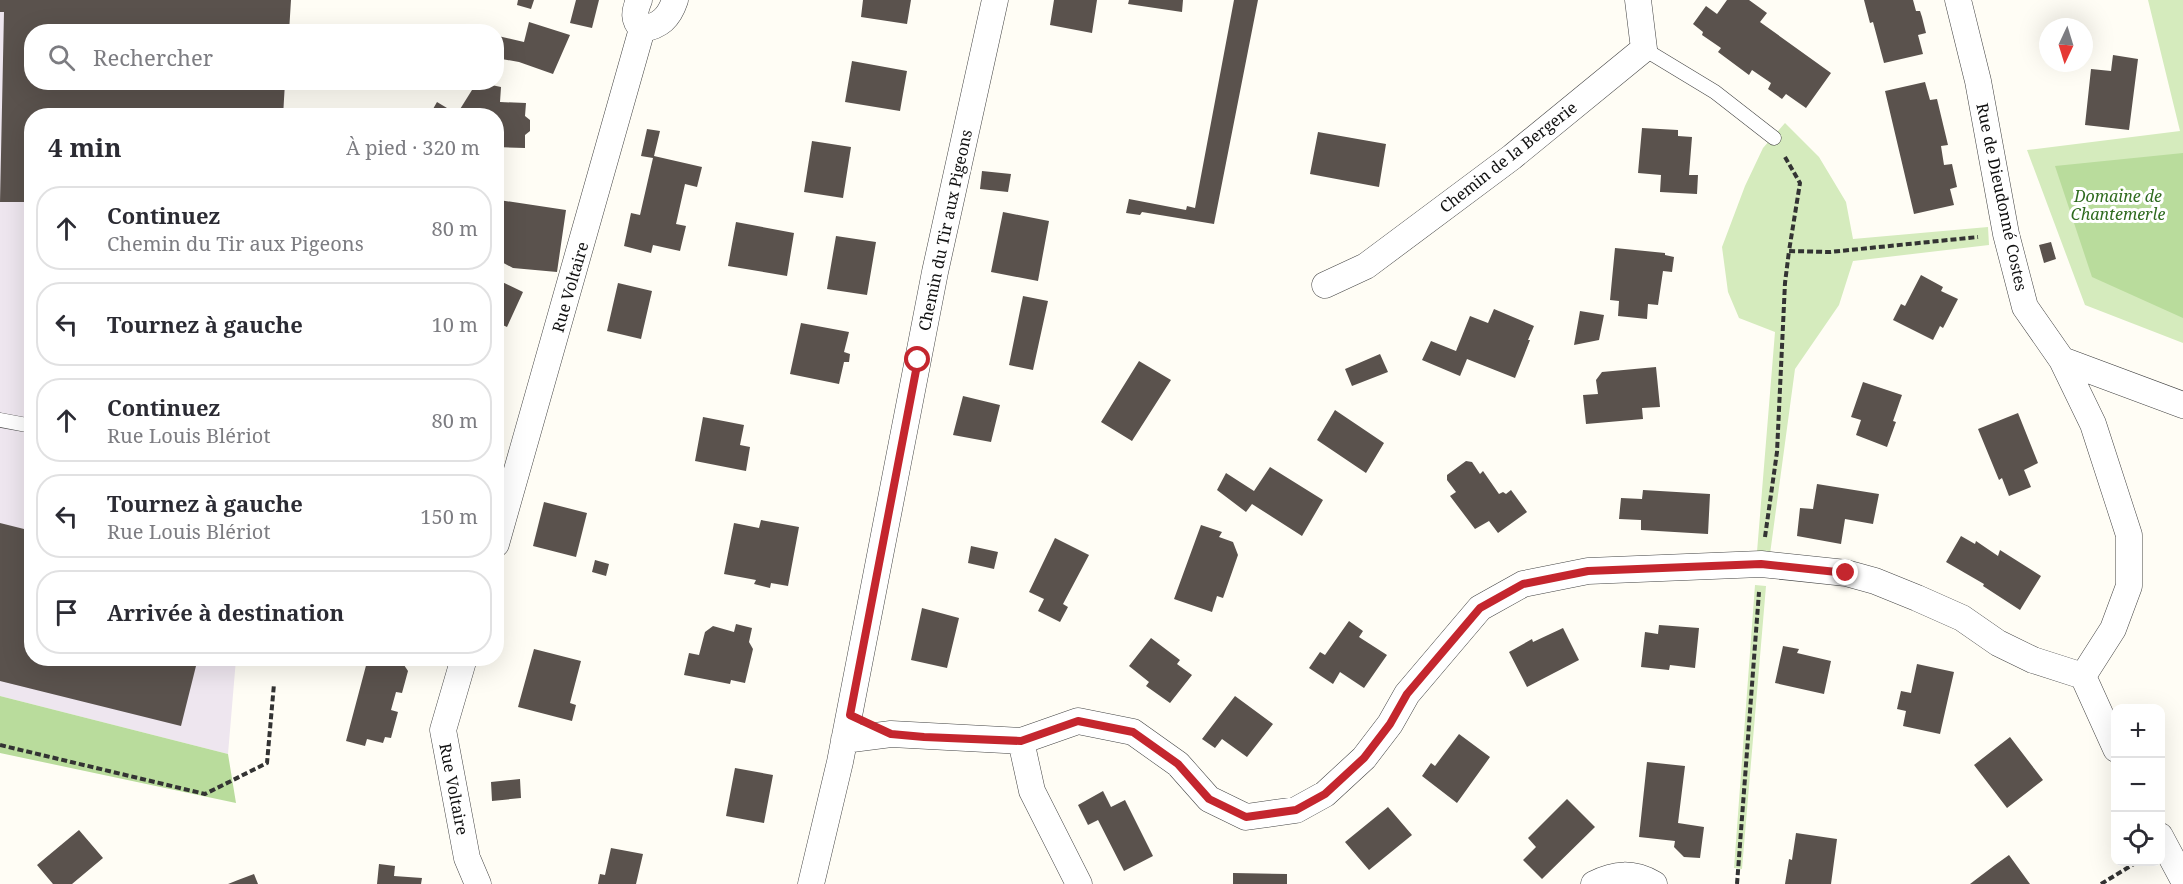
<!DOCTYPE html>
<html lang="fr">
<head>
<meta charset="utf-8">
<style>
	body { margin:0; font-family:"Noto Serif",serif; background:#f7f7f7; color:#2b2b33 }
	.controls { position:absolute; right:18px; bottom:18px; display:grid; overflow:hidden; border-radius:12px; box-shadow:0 6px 24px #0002 }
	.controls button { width:54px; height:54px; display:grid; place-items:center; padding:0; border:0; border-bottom:2px solid #e1e1e2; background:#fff; color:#2b2b33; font:30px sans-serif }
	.compass { position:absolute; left:2039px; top:18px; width:54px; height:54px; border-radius:50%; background:#fff; box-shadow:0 6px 24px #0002; rotate:184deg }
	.stop { position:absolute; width:18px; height:18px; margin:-14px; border:4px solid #c4262e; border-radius:50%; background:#fff }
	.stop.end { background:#c4262e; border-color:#fff; box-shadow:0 2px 6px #0008 }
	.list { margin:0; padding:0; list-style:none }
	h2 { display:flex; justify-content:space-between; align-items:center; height:78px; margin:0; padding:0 24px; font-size:26px }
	h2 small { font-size:20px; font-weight:400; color:#7c7c81 }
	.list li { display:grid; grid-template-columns:39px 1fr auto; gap:18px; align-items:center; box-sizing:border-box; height:84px; margin:0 12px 12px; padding:0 12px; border:2px solid #e1e1e2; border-radius:24px }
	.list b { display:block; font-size:22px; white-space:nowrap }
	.list p { margin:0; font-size:20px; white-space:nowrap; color:#7c7c81 }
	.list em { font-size:20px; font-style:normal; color:#7c7c81 }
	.icon { flex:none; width:33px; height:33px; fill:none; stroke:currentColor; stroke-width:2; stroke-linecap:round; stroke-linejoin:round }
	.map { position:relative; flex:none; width:2183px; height:884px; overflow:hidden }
	.search { position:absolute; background:#fff; box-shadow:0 6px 24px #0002; left:24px; top:24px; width:480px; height:66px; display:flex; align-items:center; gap:15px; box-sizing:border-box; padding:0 21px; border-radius:24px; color:#7c7c81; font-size:22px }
	.panel { position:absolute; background:#fff; box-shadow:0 6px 24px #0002; left:24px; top:108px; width:480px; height:558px; border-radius:24px }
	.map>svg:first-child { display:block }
	.industrial { fill:#eee6ef }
	.green { fill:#d5ebbd }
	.forest { fill:#b9dc9c }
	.building { fill:#5a524d }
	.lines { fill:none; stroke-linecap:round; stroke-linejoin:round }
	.lane-casing { stroke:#444; stroke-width:15 }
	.street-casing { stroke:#444; stroke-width:27 }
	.path { stroke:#333; stroke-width:4; stroke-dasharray:6 3; stroke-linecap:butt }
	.lane { stroke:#fff; stroke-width:14 }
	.street { stroke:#fff; stroke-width:26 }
	.route { stroke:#c4262e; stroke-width:8 }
	.labels { text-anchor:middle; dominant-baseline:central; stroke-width:6; stroke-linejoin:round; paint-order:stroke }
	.street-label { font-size:16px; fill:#111; stroke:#fff }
	.park-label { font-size:16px; font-style:italic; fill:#2f6b1f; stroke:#fff }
</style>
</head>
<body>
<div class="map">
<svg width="2183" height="884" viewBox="0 0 2183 884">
	<rect width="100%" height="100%" fill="#fffdf5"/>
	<path class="industrial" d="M0,0L32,32V82L285,83L283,115L32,116V658L236,659L228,754L0,696Z"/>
	<path class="green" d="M2148,0H2183V343L2085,305L2027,150L2180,131Z
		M1785,123L1819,157L1846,202L1853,239L1988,227L1989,245L1853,261L1839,305L1795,369L1770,554L1757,552L1775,332L1739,318L1728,292L1722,247L1745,186L1763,148Z
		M1755,585L1766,586L1742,869L1734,868Z"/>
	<path class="forest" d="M2183,153V318L2092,277L2055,166Z
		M0,696L228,754L236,803L0,753Z"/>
	<path class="building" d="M0,0H291L289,32H32V82H285L283,116H32V202H0L4,12H0Z
		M518,0H534L531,9L517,5Z
		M576,0H599L592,28L570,23Z
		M863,0H911L907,24L861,17Z
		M1054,0H1097L1092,33L1050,25Z
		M1129,0H1183L1182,12L1128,4Z
		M1234,0H1258L1214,224L1142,212L1140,215L1126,213L1129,199L1186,210L1187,206L1195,208Z
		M1727,0H1749L1767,13L1760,22L1831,73L1806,108L1786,94L1782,99L1768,89L1771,83L1752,70L1749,75L1718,52L1721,48L1702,35L1703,32L1693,24L1706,6L1717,14Z
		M1864,0H1913L1916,11H1920L1922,17L1926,33L1918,35L1923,54L1884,63L1873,22L1870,23Z
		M529,22L570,35L553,74L519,62L496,58L498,36L524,42Z
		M2113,55L2138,59L2129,130L2085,125L2091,69L2111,71Z
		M852,61L907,71L900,111L845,102Z
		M477,82L501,87L500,102L526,103L525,116L530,120V131L525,135V148L496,147V116H429L437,102L457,114Z
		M1925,82L1930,100L1937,99L1948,145L1941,146L1944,165L1952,164L1957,187L1950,189L1954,205L1914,214L1885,91Z
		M1642,128L1678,130V136L1692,137L1689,175H1698L1697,194L1660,192L1661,175L1638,173Z
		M647,129L660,131L654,156L702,167L697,187L685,184L676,224L686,226L680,251L653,245L651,253L624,246L631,213L640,215L653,158L641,156Z
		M1318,132L1386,144L1379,187L1310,174Z
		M812,141L851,147L843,198L804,192Z
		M982,171L1011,174L1008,192L980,189Z
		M499,200L566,210L557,272L513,268L496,259V219Z
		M1003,212L1049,221L1038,281L991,272Z
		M736,222L794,233L787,276L728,266Z
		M836,236L876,242L867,295L827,289Z
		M2051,242L2056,259L2044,263L2039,245Z
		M1615,248L1665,253V255L1674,257L1672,272L1663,271L1658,305L1648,304L1647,319L1618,316L1619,301L1610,300Z
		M1921,275L1943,287L1941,291L1958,299L1943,328L1940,326L1933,340L1893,320L1901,304L1905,306Z
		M496,279L523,292L507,327L496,322Z
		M618,283L652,291L641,339L607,331Z
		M1023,296L1048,301L1033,370L1009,365Z
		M1494,309L1534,326L1528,340H1530L1515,378L1467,359L1460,376L1422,360L1431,341L1456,351L1470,316L1488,323Z
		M1580,311L1604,315L1599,340L1574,345Z
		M801,323L849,332L844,352L850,354L849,362H844L839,384L790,374Z
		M1380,354L1388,372L1352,386L1345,369Z
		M1139,361L1171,380L1132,441L1101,422Z
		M1656,367L1660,407L1642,408L1643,419L1586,424L1583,395L1598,394L1596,380L1602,372Z
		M1863,382L1902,395L1893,421L1896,422L1887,447L1856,435L1861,420L1851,417Z
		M963,396L1000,405L991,442L953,435Z
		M1335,410L1384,443L1366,473L1317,440Z
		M2018,413L2038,463L2024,470L2031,487L2009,496L2002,478L1999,480L1978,429Z
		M703,417L744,425L740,445L750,447L746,471L695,461Z
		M1466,461L1472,462L1480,474L1483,471L1499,494L1503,492L1506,494L1511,490L1527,512L1498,533L1489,521L1475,529L1450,496L1456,492L1447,480V475Z
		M1270,467L1323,500L1302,536L1252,504L1246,512L1217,490L1226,473L1254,491Z
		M1817,484L1879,494L1873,524L1845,519L1841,544L1797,536L1800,508L1813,509Z
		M1643,490L1710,494L1708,534L1641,530V520L1619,519L1621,498L1642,499Z
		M544,502L587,513L576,557L533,546Z
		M761,520L799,527L788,586L771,583L770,588L754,584L756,580L724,574L734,523L759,528Z
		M0,523L32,531V658H198L181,726L0,681Z
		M1201,525L1222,532L1219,537L1233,542L1238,555L1223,598L1217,596L1212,612L1174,599Z
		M1961,536L1975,544L1976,541L1998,556L2000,550L2041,576L2020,610L1983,586L1984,584L1946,562Z
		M1055,538L1089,555L1063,604L1068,607L1060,622L1038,611L1044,599L1029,592Z
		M971,546L998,552L994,569L968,563Z
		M595,560L609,564L606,576L592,572Z
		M922,608L959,618L947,668L911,660Z
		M1349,621L1363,631L1359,637L1387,655L1364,688L1340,672L1333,684L1309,668L1320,652L1325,655Z
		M736,624L752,628L749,642L753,649L745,683L731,680L730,684L684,675L689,653L699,655L705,632L713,626L734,632Z
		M1659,625L1699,628L1695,668L1670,665L1669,670L1641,667L1645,632L1658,634Z
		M1563,628L1579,660L1527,687L1509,652L1532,639L1533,642Z
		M1151,638L1180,660L1177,664L1192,675L1170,703L1146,686L1149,682L1129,666Z
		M1783,646L1799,649L1797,653L1831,661L1824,694L1775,683Z
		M534,649L581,661L570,703L576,705L572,721L518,707Z
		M368,658L400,659L408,671L402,693L396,692L391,710L398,712L391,738L385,737L383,743L367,739L365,746L346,741Z
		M1917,664L1954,672L1940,734L1903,726L1906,711L1897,709L1901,691L1911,693Z
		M1235,696L1273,724L1247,757L1222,739L1215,748L1202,739Z
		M1459,734L1490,757L1457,803L1422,776L1431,763L1435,766Z
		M2010,737L2043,780L2007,808L1974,765Z
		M1647,762L1685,766L1678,823L1704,827L1700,858L1684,857L1674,847L1675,841L1639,837Z
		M735,768L773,775L764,823L726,816Z
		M520,779L521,798L492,801L491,782Z
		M1103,791L1111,807L1125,800L1153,856L1124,871L1098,820L1088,825L1078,805Z
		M1567,799L1595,827L1542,879L1523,860L1536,847L1528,838Z
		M1388,807L1412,835L1369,870L1345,842Z
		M79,830L103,858L72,884H53L37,865Z
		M1796,833L1837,839L1831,884H1785L1789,859L1792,860Z
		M611,848L643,854L636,884H598L600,874L605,875Z
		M2009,855L2030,884H1970L1995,865Z
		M379,864L395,866L394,876L422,878L421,884H377Z
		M1233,873L1287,874V884H1233Z
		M254,874L258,884H228L238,880Z"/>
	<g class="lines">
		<defs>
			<path id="lane" d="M1644,49L1715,92L1774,138
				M0,420L32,426"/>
			<path id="street" d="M639,0C634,12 633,20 642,29C660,26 669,18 675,0
				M1958,0L1978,81L2006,234L2025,307L2062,360L2093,424L2129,535V586L2113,629L2083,676L2116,749
				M1325,285L1366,266L1512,157L1644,49L1638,0
				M2062,360L2183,405
				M496,544L642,29
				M464,658L443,730L467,858L478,884
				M844,740L891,734L1021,741L1078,721L1133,732L1178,764L1209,799L1246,817L1296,810L1325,794L1364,758L1390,724L1407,694L1480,608L1523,584L1588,571L1761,564L1846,573L1875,581L1917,598L1962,618L1998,643L2033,660L2083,676
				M1021,741L1032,791L1079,884
				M2160,836L2183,879
				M811,884L840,762L935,272L995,0
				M1594,884C1615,873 1633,872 1654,884"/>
		</defs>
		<use href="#lane" class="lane-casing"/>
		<use href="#street" class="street-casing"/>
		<path class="path" d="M1785,157L1800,183L1789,251L1830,252L1978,237
			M1765,537L1777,452L1785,283L1789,251
			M0,745L205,794L267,763L274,684
			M1737,884L1759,592
			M2101,884L2137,862"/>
		<use href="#lane" class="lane"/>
		<use href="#street" class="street"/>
	</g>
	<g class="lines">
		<path class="route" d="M918,360L850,715L891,734L924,737L1021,741L1078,721L1133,732L1178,764L1209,799L1246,817L1296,810L1325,794L1364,758L1390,724L1407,694L1480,608L1523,584L1588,571L1761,564L1846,573"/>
	</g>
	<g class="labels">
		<g class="street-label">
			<text transform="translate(1508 157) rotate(-38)">Chemin de la Bergerie</text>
			<text transform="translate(2002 197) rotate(78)">Rue de Dieudonné Costes</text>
			<text transform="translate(945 230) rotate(-78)">Chemin du Tir aux Pigeons</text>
			<text transform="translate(570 287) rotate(-74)">Rue Voltaire</text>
			<text transform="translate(454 789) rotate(79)">Rue Voltaire</text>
		</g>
		<g class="park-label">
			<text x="2118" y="196">Domaine de<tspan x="2118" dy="18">Chantemerle</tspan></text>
		</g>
	</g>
</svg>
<div class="controls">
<button>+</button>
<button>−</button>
<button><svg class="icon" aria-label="locate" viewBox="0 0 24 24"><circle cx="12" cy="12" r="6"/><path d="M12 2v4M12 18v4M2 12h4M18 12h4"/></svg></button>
</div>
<svg class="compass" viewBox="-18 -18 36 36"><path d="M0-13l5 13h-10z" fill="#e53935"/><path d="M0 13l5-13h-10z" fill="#7c7c81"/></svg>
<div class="stop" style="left:918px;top:360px"></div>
<div class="stop end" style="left:1846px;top:573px"></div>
<div class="search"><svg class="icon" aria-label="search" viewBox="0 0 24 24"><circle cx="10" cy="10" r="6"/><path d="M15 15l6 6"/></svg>Rechercher</div>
<section class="panel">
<h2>4 min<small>À pied · 320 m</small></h2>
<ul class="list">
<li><svg class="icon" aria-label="ahead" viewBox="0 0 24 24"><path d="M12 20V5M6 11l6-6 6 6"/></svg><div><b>Continuez</b><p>Chemin du Tir aux Pigeons</p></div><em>80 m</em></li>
<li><svg class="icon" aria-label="left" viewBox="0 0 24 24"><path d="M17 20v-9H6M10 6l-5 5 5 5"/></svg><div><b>Tournez à gauche</b></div><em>10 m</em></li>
<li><svg class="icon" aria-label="ahead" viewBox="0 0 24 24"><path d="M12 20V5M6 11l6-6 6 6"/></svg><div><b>Continuez</b><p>Rue Louis Blériot</p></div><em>80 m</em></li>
<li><svg class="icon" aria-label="left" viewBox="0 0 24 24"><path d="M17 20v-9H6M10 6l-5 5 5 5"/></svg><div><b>Tournez à gauche</b><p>Rue Louis Blériot</p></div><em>150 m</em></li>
<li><svg class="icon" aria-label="arrive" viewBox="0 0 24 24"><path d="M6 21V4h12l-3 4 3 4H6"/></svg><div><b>Arrivée à destination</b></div></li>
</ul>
</section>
</div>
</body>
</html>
